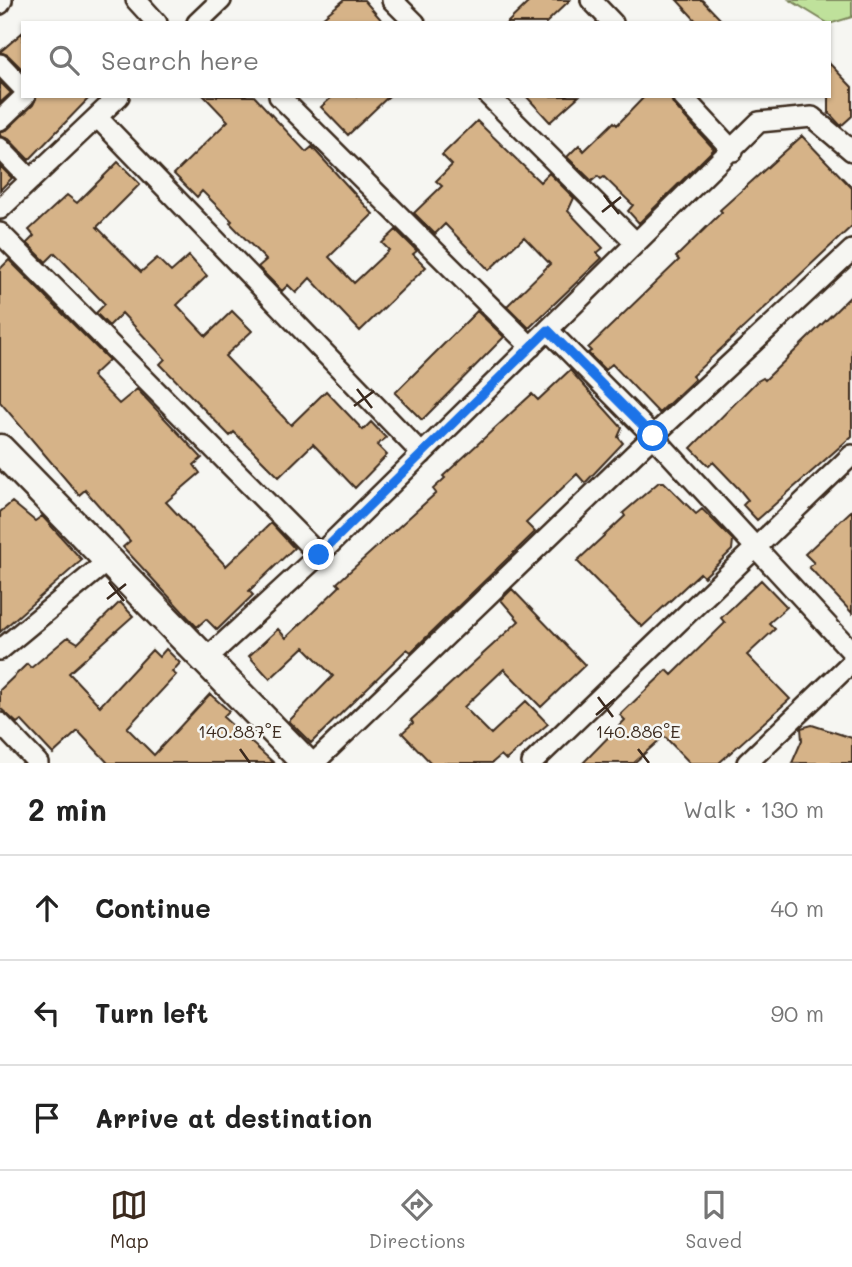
<!DOCTYPE html>
<html lang="en">
<head>
<meta charset="utf-8">
<style>
	body { margin:0; font-family:Mali,sans-serif; background:#f2f2f2; color:#222 }
	.stop { position:absolute; width:21px; height:21px; margin:-16px; border:5px solid #1a73e8; border-radius:50%; background:#fff }
	.stop.end { background:#1a73e8; border-color:#fff; box-shadow:0 2px 7px #0008 }
	.list { margin:0; padding:0; list-style:none }
	h2 { display:flex; justify-content:space-between; align-items:center; height:91px; margin:0; padding:0 28px; font-size:30px }
	h2 small { font-size:23px; font-weight:400; color:#767676 }
	.list li { display:grid; grid-template-columns:46px 1fr auto; gap:21px; align-items:center; box-sizing:border-box; height:105px; padding:0 28px; border-top:2px solid #e0e0e0 }
	.list b { display:block; font-size:26px; white-space:nowrap }
	.list em { font-size:23px; font-style:normal; color:#767676 }
	.icon { flex:none; width:38px; height:38px; fill:none; stroke:currentColor; stroke-width:2; stroke-linecap:round; stroke-linejoin:round }
	.map { position:relative; flex:none; width:852px; height:763px; overflow:hidden }
	.search { position:absolute; background:#fff; box-shadow:0 2px 5px #0004; left:21px; right:21px; top:21px; height:77px; display:flex; align-items:center; gap:18px; box-sizing:border-box; padding:0 24px; border-radius:0px; color:#767676; font-size:26px }
	.sheet { height:406px; background:#fff }
	nav { display:flex; justify-content:space-around; align-items:center; box-sizing:border-box; height:98px; border-top:2px solid #e0e0e0; background:#fff; font-size:19px; color:#767676 }
	nav a { display:grid; justify-items:center; gap:4px }
	nav .on { color:#3b2a1e }
	.map>svg:first-child { display:block }
	.green { fill:#bfe19b; stroke:#7d865c; stroke-width:2 }
	.building { fill:#d6b388; stroke:#3b2a1e; stroke-width:2 }
	.lines { fill:none; stroke-linecap:round; stroke-linejoin:round }
	.street-casing { stroke:#3b2a1e; stroke-width:24 }
	.secondary-casing { stroke:#3b2a1e; stroke-width:33 }
	.street { stroke:#f6f6f2; stroke-width:19 }
	.secondary { stroke:#f6f6f2; stroke-width:28 }
	.route { stroke:#1a73e8; stroke-width:9 }
	.ticks { fill:none; stroke:#3b2a1e; stroke-width:2.5 }
	.ticks-label { font-size:18px; text-anchor:middle; fill:#3b2a1e; stroke:#f6f6f2; stroke-width:5; stroke-linejoin:round; paint-order:stroke }
</style>
</head>
<body>
<div class="map">
<svg width="852" height="763" viewBox="0 0 852 763">
	<rect width="100%" height="100%" fill="#f6f6f2"/>
	<filter id="ink" filterUnits="userSpaceOnUse"><feTurbulence type="fractalNoise" baseFrequency=".0143" numOctaves="2"/><feDisplacementMap in="SourceGraphic" scale="14" xChannelSelector="R" yChannelSelector="G"/><feConvolveMatrix kernelMatrix="1 2 1 2 8 2 1 2 1" color-interpolation-filters="sRGB"/></filter>
	<g filter="url(#ink)">
		<path class="green" d="M790,0H852V17L829,24Z"/>
		<path class="building" d="M344,0H364L384,23H316Z
			M531,0H570L546,23H507Z
			M677,0H702L724,23H698Z
			M23,32V70L8,55L0,52Z
			M829,63L852,87V116L841,126L829,113Z
			M0,82L11,93L0,103Z
			M37,96H91L29,160L9,139L0,136V132L8,129L33,105Z
			M204,96H254L306,152L312,147L373,214L329,257L354,283L389,250L382,243L396,230L417,251L413,254L426,267L360,331L310,278L296,293L288,285L282,291L258,267L266,260L230,223L232,221L202,191L197,197L174,174L228,121Z
			M333,96H389L348,135L321,107Z
			M526,96H579L550,122Z
			M645,96H670L673,104L714,149L639,223L628,211L633,205L604,177L601,179L598,176L592,181L567,157L579,145L584,151L614,122L617,125Z
			M477,121L540,182L549,173L574,198L568,211L603,248L597,253L602,258L529,328L507,306L550,264L524,237L489,270L445,224L435,234L414,213L442,186L436,181L452,165L442,155Z
			M802,136L852,188V226L692,376L695,379L659,413L612,364L605,370L588,353L591,351L588,348L679,260L676,257L722,212L720,210Z
			M118,162L140,184L97,227L141,272L157,258L171,272L189,256L207,276L177,305L206,336L232,311L252,331L225,356L291,425L326,391L363,430L371,422L386,438L377,445L387,455L355,488L313,444L279,477L234,432L230,436L160,364L165,359L122,313L109,326L96,313L105,304L55,253L46,262L27,243L34,236L29,230L67,195L77,203Z
			M0,166L12,178L0,190Z
			M9,260L109,360L92,376L119,404L137,389L202,458L194,465L200,473L166,502L226,566L271,523L294,548L249,591L253,595L217,630L206,619L197,627L123,547L130,541L85,490L79,495L0,402V269Z
			M852,295V436L757,520L743,505L748,500L739,489L713,462L709,466L691,448L756,382L763,378L765,380Z
			M477,311L504,337L422,420L395,393Z
			M570,370L622,428L618,437L623,443L585,483L577,474L526,523L535,532L411,652L407,649L311,743L289,721L333,676L304,647L270,679L249,656L278,629L286,638L340,586L337,583L436,493L433,489L445,478L443,476L532,394L538,400Z
			M659,482H664L696,514L702,509L733,540L732,550L704,577L700,573L642,627L577,561L625,516L623,513Z
			M12,502L35,521L42,516L82,560L0,632V512Z
			M852,510V613L809,567L814,563L805,554Z
			M761,580L787,607L769,623L775,629L747,655L790,699L719,763H690L664,736L634,763H583L625,720L620,715L667,670L672,675L725,623L721,618Z
			M512,589L585,665L541,707L504,669L464,707L491,734L526,701L548,724L506,760L501,755L492,763H431L402,733L413,723L411,720L519,621L501,600Z
			M120,602L133,616L69,673L100,706L152,650L159,657L166,649L180,663L172,672L176,675L127,728L154,755L210,694L229,711L223,717L274,763H108L78,731L53,754L21,720L17,723L0,708V690L27,664L31,668L68,637L78,643Z
			M812,725L852,738V763H792L802,740L801,728Z"/>
		<g class="lines">
			<defs>
				<path id="street" d="M136,0L157,23
					M392,0L415,23
					M591,0L613,23
					M0,4L2,0
					M197,23L221,0
					M0,64L23,88
					M279,96L531,347
					M489,96L636,243
					M682,96L733,151
					M97,117L422,454
					M0,120L25,96
					M0,148L31,180
					M0,209L119,96
					M0,233L319,555
					M548,330L653,436L852,652
					M0,650L110,559
					M206,659L319,555L759,122L812,117L852,151
					M0,723L38,763
					M314,763L653,436L852,250
					M532,763L852,455
					M747,763L852,662"/>
				<path id="secondary" d="M0,449L306,763"/>
			</defs>
			<use href="#street" class="street-casing"/>
			<use href="#secondary" class="secondary-casing"/>
			<use href="#street" class="street"/>
			<use href="#secondary" class="secondary"/>
		</g>
	</g>
	<g class="lines" filter="url(#ink)">
		<path class="route" d="M319,555L548,330L653,436"/>
	</g>
	<path class="ticks" d="M604,195L619,214M602,212L621,197M357,389L372,408M354,406L374,391M109,582L124,601M107,599L126,584M598,697L613,717M596,715L615,699M240,749L250,763M638,749L649,763"/>
	<g class="ticks-label">
		<text x="240" y="738">140.887°E</text>
		<text x="638" y="738">140.886°E</text>
	</g>
</svg>
<div class="stop" style="left:653px;top:436px"></div>
<div class="stop end" style="left:319px;top:555px"></div>
<div class="search"><svg class="icon" aria-label="search" viewBox="0 0 24 24"><circle cx="10" cy="10" r="6"/><path d="M15 15l6 6"/></svg>Search here</div>
</div>
<section class="sheet">
<h2>2 min<small>Walk · 130 m</small></h2>
<ul class="list">
<li><svg class="icon" aria-label="ahead" viewBox="0 0 24 24"><path d="M12 20V5M6 11l6-6 6 6"/></svg><div><b>Continue</b></div><em>40 m</em></li>
<li><svg class="icon" aria-label="left" viewBox="0 0 24 24"><path d="M17 20v-9H6M10 6l-5 5 5 5"/></svg><div><b>Turn left</b></div><em>90 m</em></li>
<li><svg class="icon" aria-label="arrive" viewBox="0 0 24 24"><path d="M6 21V4h12l-3 4 3 4H6"/></svg><div><b>Arrive at destination</b></div></li>
</ul>
</section>
<nav>
<a class="on"><svg class="icon" aria-label="map" viewBox="0 0 24 24"><path d="M3 6l6-2 6 2 6-2v14l-6 2-6-2-6 2zM9 4v14M15 6v14"/></svg>Map</a>
<a><svg class="icon" aria-label="directions" viewBox="0 0 24 24"><path d="M12 3l9 9-9 9-9-9zM9 14v-3h6M13 9l2 2-2 2"/></svg>Directions</a>
<a><svg class="icon" aria-label="saved" viewBox="0 0 24 24"><path d="M7 4h10v16l-5-4-5 4z"/></svg>Saved</a>
</nav>
</body>
</html>
